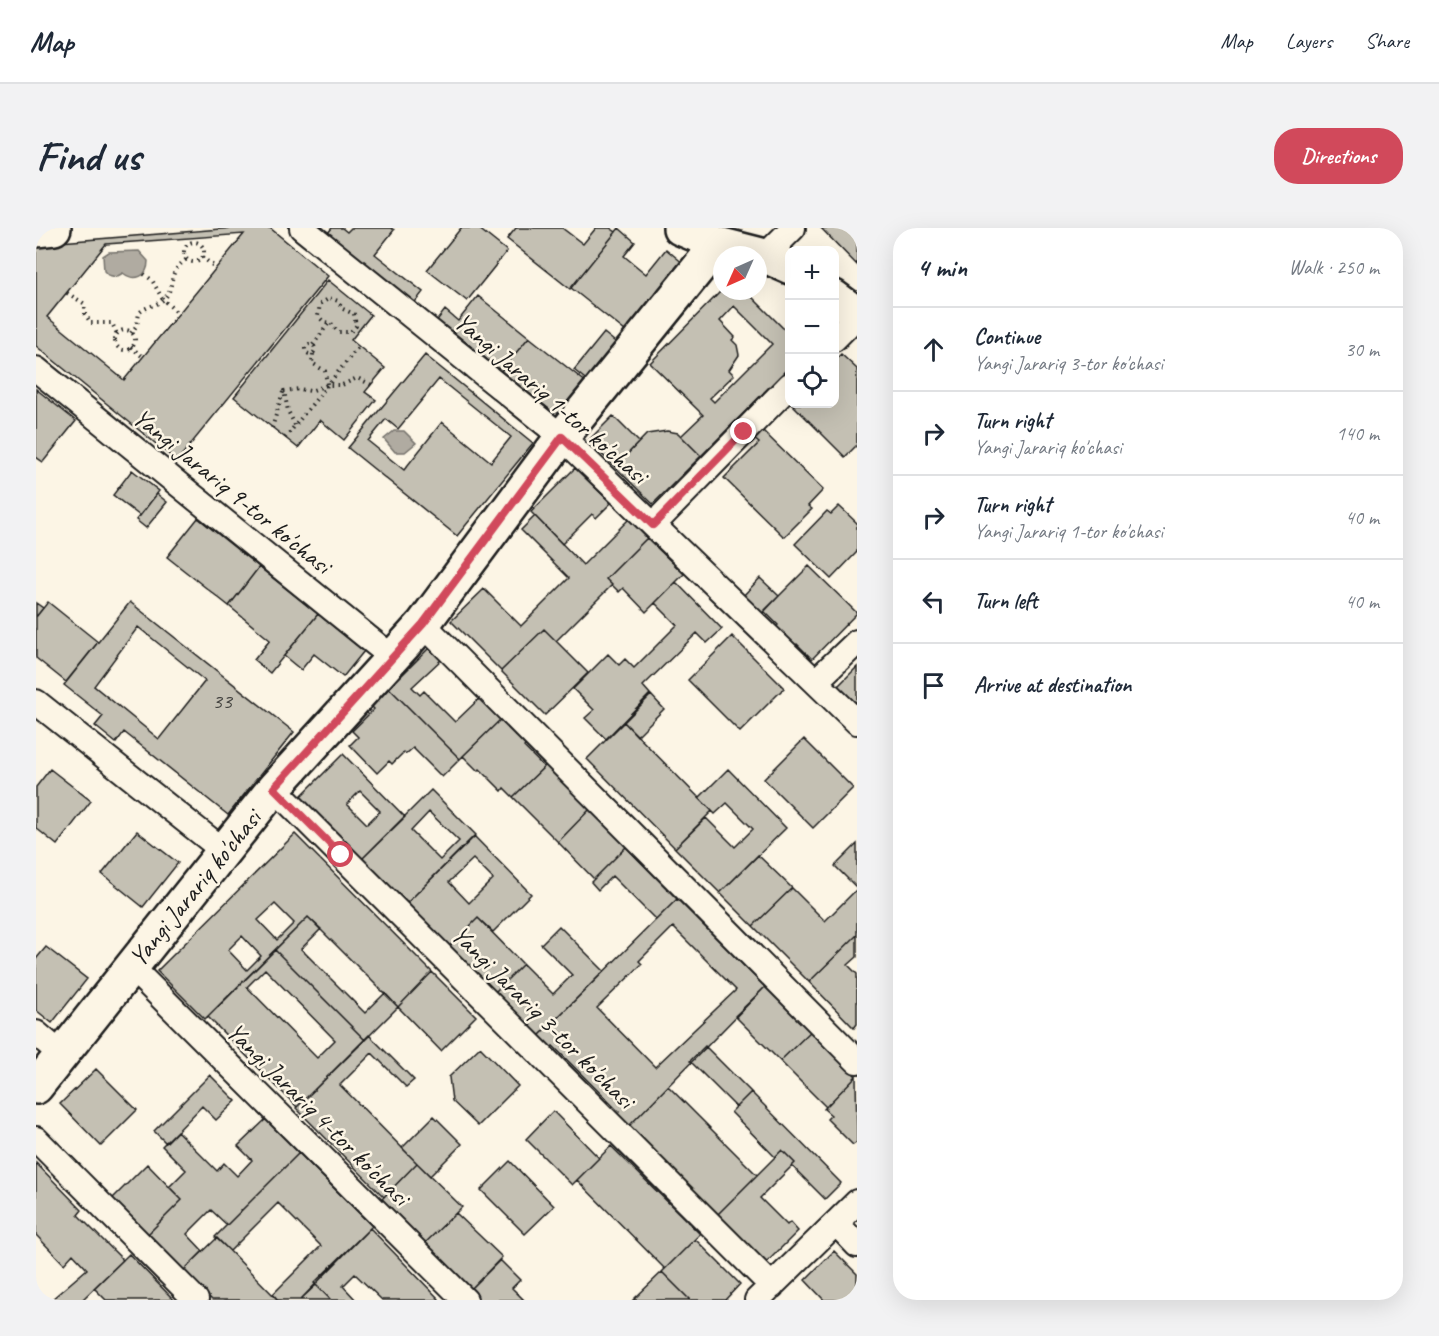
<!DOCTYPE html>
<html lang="en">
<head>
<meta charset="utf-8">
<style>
	body { margin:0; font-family:Caveat,sans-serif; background:#f2f2f3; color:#1f2937 }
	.controls { position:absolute; right:18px; top:18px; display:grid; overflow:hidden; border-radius:12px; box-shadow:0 6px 24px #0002 }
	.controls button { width:54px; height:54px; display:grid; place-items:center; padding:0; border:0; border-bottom:2px solid #e0e1e3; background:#fff; color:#1f2937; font:30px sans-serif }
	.compass { position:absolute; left:677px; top:18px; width:54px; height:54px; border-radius:50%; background:#fff; box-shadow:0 6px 24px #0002; rotate:225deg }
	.stop { position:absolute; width:18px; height:18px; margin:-14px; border:4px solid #d1495b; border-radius:50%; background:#fff }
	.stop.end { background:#d1495b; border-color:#fff; box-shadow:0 2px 6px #0008 }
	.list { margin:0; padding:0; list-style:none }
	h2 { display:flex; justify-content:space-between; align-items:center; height:78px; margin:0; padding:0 24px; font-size:26px }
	h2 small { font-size:20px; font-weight:400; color:#747a83 }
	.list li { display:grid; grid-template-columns:39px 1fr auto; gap:18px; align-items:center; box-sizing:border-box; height:84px; padding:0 24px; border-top:2px solid #e0e1e3 }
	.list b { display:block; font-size:22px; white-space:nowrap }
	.list p { margin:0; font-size:20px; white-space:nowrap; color:#747a83 }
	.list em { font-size:20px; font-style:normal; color:#747a83 }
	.icon { flex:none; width:33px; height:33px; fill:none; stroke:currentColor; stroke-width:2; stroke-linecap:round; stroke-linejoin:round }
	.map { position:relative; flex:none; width:821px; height:1072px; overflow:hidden; border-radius:24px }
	header { display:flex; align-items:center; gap:36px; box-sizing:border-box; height:84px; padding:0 30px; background:#fff; border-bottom:2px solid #e0e1e3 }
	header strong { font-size:28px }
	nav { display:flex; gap:33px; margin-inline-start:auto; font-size:21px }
	.intro { display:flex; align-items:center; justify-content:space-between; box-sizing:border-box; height:144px; padding:0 36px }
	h1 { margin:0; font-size:42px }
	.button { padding:15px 27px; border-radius:24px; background:#d1495b; color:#fff; font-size:21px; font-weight:700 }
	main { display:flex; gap:36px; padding:0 36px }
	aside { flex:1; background:#fff; border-radius:24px; box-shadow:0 6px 24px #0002 }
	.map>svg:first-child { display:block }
	.water { fill:#b0aba1; stroke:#75726c; stroke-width:1.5 }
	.building { fill:#c4c0b3; stroke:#1c1c1c; stroke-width:1.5; fill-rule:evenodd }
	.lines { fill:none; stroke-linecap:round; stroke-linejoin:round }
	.street-casing { stroke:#1c1c1c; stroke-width:28 }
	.secondary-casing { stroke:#1c1c1c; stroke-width:38 }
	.path { stroke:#1c1c1c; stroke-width:4; stroke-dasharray:1.5 4.5; stroke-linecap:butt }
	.street { stroke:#fcf5e5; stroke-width:24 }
	.secondary { stroke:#fcf5e5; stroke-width:33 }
	.route { stroke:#d1495b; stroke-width:8 }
	.labels { text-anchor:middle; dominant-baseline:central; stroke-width:5; stroke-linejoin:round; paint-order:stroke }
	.number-label { font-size:22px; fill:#464542 }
	.street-label { font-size:26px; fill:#1c1c1c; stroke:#fcf5e5 }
</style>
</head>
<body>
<header>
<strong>Map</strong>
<nav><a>Map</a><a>Layers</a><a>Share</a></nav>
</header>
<div class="intro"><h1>Find us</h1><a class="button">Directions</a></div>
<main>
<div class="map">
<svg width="821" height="1072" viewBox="0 0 821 1072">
	<rect width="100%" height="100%" fill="#fcf5e5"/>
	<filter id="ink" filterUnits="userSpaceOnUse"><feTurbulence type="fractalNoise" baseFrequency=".0167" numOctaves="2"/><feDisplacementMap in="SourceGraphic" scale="12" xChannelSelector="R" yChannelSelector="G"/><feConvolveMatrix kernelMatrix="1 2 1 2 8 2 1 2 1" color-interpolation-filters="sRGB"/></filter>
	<g filter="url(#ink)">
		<path class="water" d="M103,23L112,33C112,49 99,54 87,45L80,49L72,47L68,43L67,28L73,24Z
			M358,203H368L380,215L369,224H359L348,211Z"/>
		<path class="building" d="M197,0H234L292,48L141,233L0,118V16ZM208,6L88,152L11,89L70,16Z
			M296,0H306L311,4L315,0H355L358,2L339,26L387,64L373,82L286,12Z
			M425,0H442L471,23L431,73L391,42Z
			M480,0H526L547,16L560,0H574L580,4L534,61L471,11Z
			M583,0L599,14L588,28L610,46L630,21L648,36L594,107L535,60Z
			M785,0H821V37Z
			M292,52L335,87L315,112L349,140L329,164L340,172L308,212L284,192L262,220L198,169Z
			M686,62L705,63L709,67L712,65L749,102L754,98V138L665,228L645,208L667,187L614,135ZM698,78L736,116L678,174L674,170L698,147L693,142L703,127L701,117L696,112L699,109L684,93Z
			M442,68L493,109L465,143L416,103L409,111L395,100L409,82L422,93Z
			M568,105L583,117L553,154L538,142Z
			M493,109L551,155L520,193L510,185L513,181L465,143Z
			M805,126L821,141V217L809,229L756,176H798V133Z
			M389,127L497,215L421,308L312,220ZM403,151L475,209L455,234L406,194L368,242L332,213L350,191L362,201Z
			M0,161L40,193L7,234L0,229Z
			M577,188L603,214L579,239L552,213Z
			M726,202L787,262L772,278L776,281L748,309L688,250L723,215L718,211Z
			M631,203L642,205L665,228L617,276L579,239L611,206Z
			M539,240L575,275L560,290L556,286L526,316L495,284Z
			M96,242L123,263L104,288L77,267Z
			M121,266L131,274L110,300L100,292Z
			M803,278L821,295V324L795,351L759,316L791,283L795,286Z
			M499,288L547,337L593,291L611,310L570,351L576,357L520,413L508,401L465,443L415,393L448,361L485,398L533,350L485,302Z
			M162,290L223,339L193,378L131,329Z
			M611,310L648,346L610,384L587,360L583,364L570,351Z
			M773,338L821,385L776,431L761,416L757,420L738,401L742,397L728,383Z
			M223,339L282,386L234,445L218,432L234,412L193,378Z
			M724,350L743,368L725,387L706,369Z
			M640,354L686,401L671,415L661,405L607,458L614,466L570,511L549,490L558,482L537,461L572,426L583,437L589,431L598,440L641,397L619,375Z
			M12,374L62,414L30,454L0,430V389Z
			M94,374L258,504L192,587L88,504L80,515L59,498L67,488L28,457ZM102,399L169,453L123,511L58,458Z
			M0,375L7,380L0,389Z
			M282,386L328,423L307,449L278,426L265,442L248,428Z
			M508,401L552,445L509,487L465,443Z
			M696,408L748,460L704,504L652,452Z
			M394,419L406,431L376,459L384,467L388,463L419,494L444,470L465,491L424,531L353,460Z
			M821,439V485L798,462Z
			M353,460L424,531L406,549L377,520L370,526L368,524L356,536L353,533L341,545L314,517L322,509L316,503L338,481L335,478Z
			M615,467L628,481L601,508L588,494Z
			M465,491L491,516L488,519L508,539L477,569L468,560L466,563L444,541L442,543L427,528Z
			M588,494L676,583L639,620L551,531Z
			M768,511L817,560L777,600L728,551Z
			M307,526L369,589L325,632L263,570ZM324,563L344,583L331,596L311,576Z
			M513,534L557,578L522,614L477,569Z
			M14,541L55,573L21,617L0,600V559Z
			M692,541L750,600L684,665L639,620L670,590L699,619L717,601L691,575L679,586L663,570Z
			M395,562L440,607L369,677L325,632ZM393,584L423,613L404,632L375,603Z
			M557,578L594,615L558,651L522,614Z
			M101,603L142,635L107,679L66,646Z
			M259,606L396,744L362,779L272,689L169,791L121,743ZM239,676L258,695L241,712L222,692ZM206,708L225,728L211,742L192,722Z
			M438,608L495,666L457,704L442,690L412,720L369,677ZM437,631L457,651L433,675L413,654Z
			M821,616V660L799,638Z
			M590,619L641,671L620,692L576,648L562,662L555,654Z
			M722,627L756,660L717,698L684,665Z
			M756,660L789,693L821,661V707L773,754L717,698Z
			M641,671L729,759L591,900L579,888L583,884L517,818L514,822L501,810ZM637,699L700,762L619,839L561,780L606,736L603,733Z
			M272,689L285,701L265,721L329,785L349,765L362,779L329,812L239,722Z
			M442,690L487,736L458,765L412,720Z
			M523,698L568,743L501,810L458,765L487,736L517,766L536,747L505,716Z
			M821,707V729L812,737L821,746V796L818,800L773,754Z
			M10,719L51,751L16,795L0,782V731Z
			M239,722L329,812L261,879L172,789ZM229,741L299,812L281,830L211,759Z
			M396,744L440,788L405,823L362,779Z
			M730,758L775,803L744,833L699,788Z
			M775,803L820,848L790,879L744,833Z
			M333,807L378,852L370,859L336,825L304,857L381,935L348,969L260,880Z
			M669,818L715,864L700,879L654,833Z
			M444,819L482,858L442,898L416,873L413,849Z
			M60,841L101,882L65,918L24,876Z
			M174,847L200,873L180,892L166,878L130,915L118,903Z
			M820,848L821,914L817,917L791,891L795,887L788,881Z
			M632,858L721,947L681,987L593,898Z
			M715,864L805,955L789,971L756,938L759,935L746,922L739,929L695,884Z
			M517,883L563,930L536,957L490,911Z
			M398,888L426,916L394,948L366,920Z
			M230,891L263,925L191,997L175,982L151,1006L167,1023L147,1043L111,1007L146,972L133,959L150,942L126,918L141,903L181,943L188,935L201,948L216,932L202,918Z
			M575,918L664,1006L629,1041L541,952Z
			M746,922L759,935L724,970L751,997L754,994L762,1003L728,1037L681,987Z
			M263,925L336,998L264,1072H242L237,1066L285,1018L242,975L194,1023L179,1009Z
			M474,933L518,978L489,1006L445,962Z
			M0,935L46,982L42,987L87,1032L46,1072H15L51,1041L37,1026L28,1036L0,1007Z
			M381,935L426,979L386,1018L343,974Z
			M111,936L146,972L111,1007L76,971Z
			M420,985L466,1029L432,1064L386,1018Z
			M334,1000L403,1071L402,1072H346L319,1046L307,1058L320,1072H295L278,1055Z
			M181,1010L242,1072H176L147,1043Z
			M659,1011L704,1056L689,1072H654L626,1044Z
			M798,1023L821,1046V1069L818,1072H788L769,1052Z
			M93,1026L138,1072H70L58,1060Z
			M464,1032L484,1052L476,1060L488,1072H440L432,1064Z
			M626,1044L654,1072H597Z
			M280,1057L295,1072H264Z"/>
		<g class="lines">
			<defs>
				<path id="street" d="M266,0L526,209L821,494
					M729,28L757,0
					M798,111L821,88
					M0,141L357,430
					M617,297L754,157
					M387,396L821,833
					M780,453L821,414
					M0,474L188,623
					M238,560L736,1058
					M95,739L429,1072
					M0,805L26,827
					M0,911L160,1072
					M800,995L821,1017
					M721,1072L821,974"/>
				<path id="secondary" d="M644,0L682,16L729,28L754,39
					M0,2L18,0
					M798,69L821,86
					M0,859L238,560L387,396L526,209L682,16"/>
			</defs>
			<use href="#street" class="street-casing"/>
			<use href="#secondary" class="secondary-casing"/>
			<path class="path" d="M148 24a10 10 0 1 1 20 0a10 10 0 1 1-20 0Z
				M166,29L180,40
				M108,46L116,52L127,72L143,86
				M31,65L49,76V86L55,95H76L81,106
				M294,70L302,73L307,81L318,86L320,98L314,104H302L295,95L288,94L282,88L284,76Z
				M79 112a10 10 0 1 1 20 0a10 10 0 1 1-20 0Z
				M95,105L101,97L103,85C110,78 121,78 128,71C141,57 129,46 151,31
				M269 121a5 5 0 1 1 10 0a5 5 0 1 1-10 0Z
				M277,117L292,96
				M95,119L107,129
				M277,126L276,135L289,143L291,156
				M259,197L252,183L248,163L263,161L274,163L291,157H306L321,150L336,157
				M236,200L247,164
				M249,210L323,118"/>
			<use href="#street" class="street"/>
			<use href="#secondary" class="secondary"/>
		</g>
	</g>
	<g class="lines" filter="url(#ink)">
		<path class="route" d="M305,627L238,560L387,396L526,209L617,297L708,204"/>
	</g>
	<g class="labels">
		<g class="number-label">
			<text x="186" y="473">33</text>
		</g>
		<g class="street-label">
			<text transform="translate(515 170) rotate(41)">Yangi Jarariq 1-tor ko'chasi</text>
			<text transform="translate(196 263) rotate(39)">Yangi Jarariq 9-tor ko'chasi</text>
			<text transform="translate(159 660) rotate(-51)">Yangi Jarariq ko'chasi</text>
			<text transform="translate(507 789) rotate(45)">Yangi Jarariq 3-tor ko'chasi</text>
			<text transform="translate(282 886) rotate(45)">Yangi Jarariq 4-tor ko'chasi</text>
		</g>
	</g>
</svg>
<div class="controls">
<button>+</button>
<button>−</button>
<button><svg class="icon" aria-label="locate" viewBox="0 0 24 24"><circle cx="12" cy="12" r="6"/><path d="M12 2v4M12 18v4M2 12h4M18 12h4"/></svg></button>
</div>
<svg class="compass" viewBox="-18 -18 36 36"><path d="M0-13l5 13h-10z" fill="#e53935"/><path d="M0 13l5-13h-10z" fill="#747a83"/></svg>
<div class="stop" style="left:305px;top:627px"></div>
<div class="stop end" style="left:708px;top:204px"></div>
</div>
<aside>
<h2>4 min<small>Walk · 250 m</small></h2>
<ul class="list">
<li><svg class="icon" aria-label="ahead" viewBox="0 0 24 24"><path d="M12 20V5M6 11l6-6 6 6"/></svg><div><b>Continue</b><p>Yangi Jarariq 3-tor ko'chasi</p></div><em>30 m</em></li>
<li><svg class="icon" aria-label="right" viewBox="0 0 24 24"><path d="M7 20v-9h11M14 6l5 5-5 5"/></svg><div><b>Turn right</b><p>Yangi Jarariq ko'chasi</p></div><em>140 m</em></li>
<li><svg class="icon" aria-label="right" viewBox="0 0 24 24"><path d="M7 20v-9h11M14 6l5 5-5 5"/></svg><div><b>Turn right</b><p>Yangi Jarariq 1-tor ko'chasi</p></div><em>40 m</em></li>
<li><svg class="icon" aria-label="left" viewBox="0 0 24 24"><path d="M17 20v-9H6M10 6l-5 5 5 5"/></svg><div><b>Turn left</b></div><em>40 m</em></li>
<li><svg class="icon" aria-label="arrive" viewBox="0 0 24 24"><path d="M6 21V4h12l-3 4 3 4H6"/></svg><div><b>Arrive at destination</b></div></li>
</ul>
</aside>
</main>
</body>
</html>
